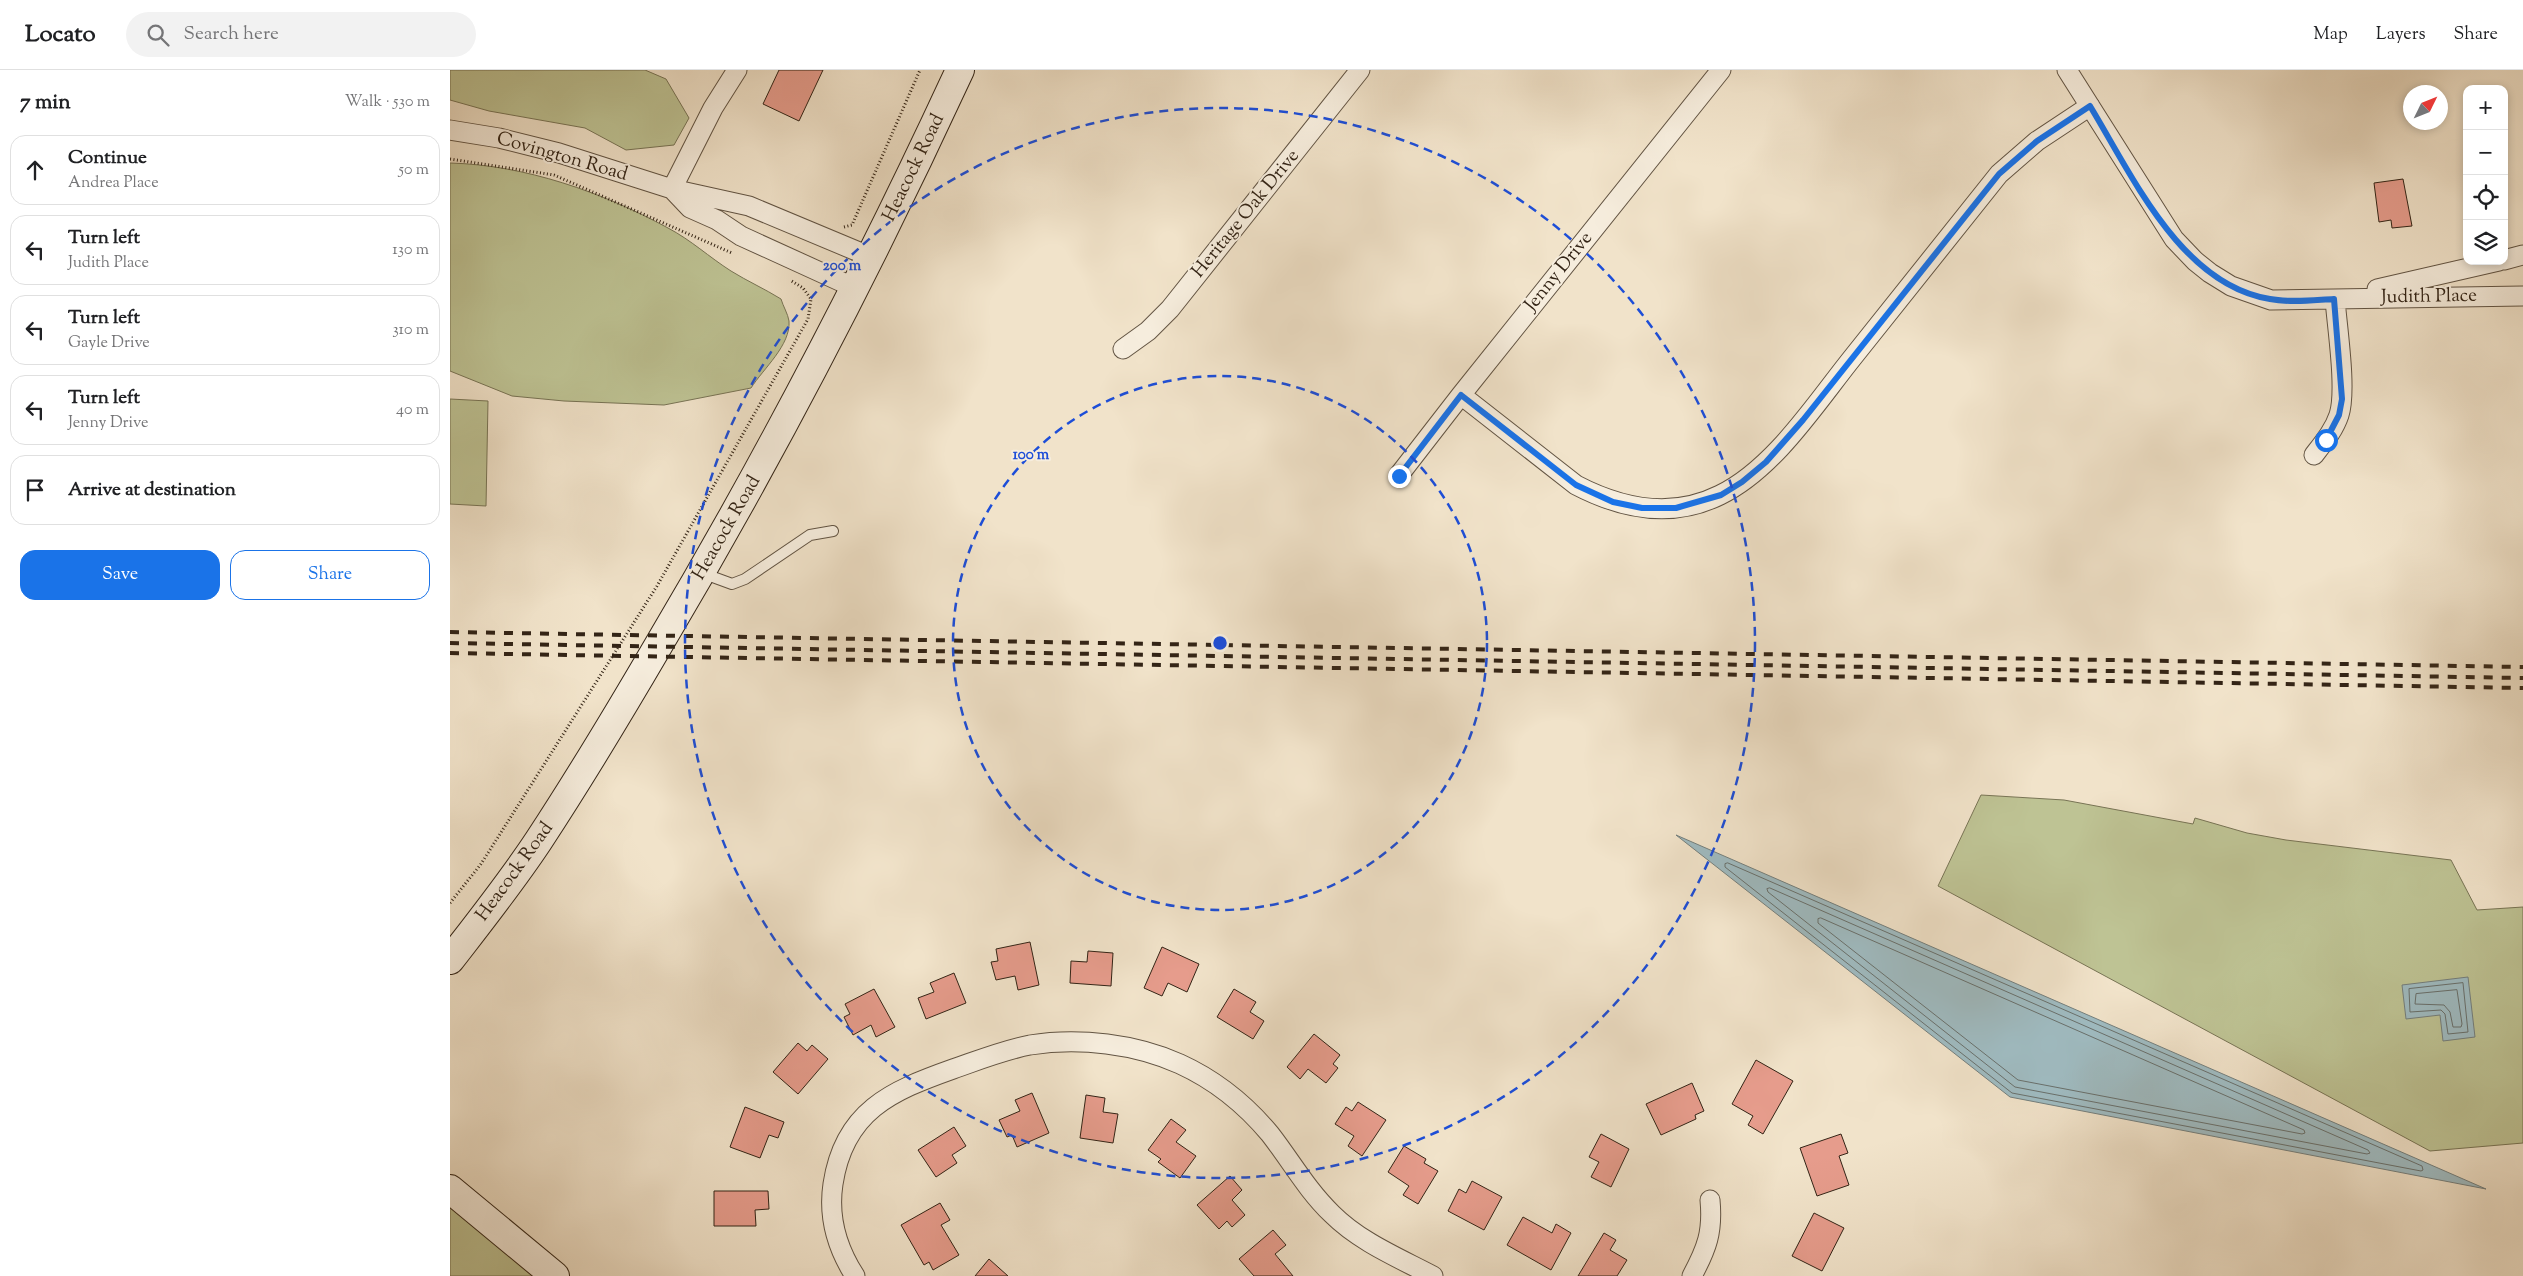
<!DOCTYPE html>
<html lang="en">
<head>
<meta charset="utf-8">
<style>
	body { margin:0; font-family:"Sorts Mill Goudy",serif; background:#f2f2f2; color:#202124 }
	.controls { position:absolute; right:15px; top:15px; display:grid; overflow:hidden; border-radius:10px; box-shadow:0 2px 8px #0003 }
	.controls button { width:45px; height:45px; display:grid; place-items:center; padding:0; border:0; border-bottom:1px solid #e0e0e0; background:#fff; color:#202124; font:25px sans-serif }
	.compass { position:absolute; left:1953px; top:15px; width:45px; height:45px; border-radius:50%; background:#fff; box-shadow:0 2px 8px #0003; rotate:47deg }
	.stop { position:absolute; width:15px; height:15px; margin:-11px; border:4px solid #1a73e8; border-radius:50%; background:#fff }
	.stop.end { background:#1a73e8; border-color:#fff; box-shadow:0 1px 5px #0008 }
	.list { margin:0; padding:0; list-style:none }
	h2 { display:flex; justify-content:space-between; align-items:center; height:65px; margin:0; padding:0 20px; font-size:21px }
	h2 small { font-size:16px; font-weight:400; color:#757577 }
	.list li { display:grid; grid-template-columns:32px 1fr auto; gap:15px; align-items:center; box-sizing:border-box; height:70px; margin:0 10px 10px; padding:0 10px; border:1px solid #e0e0e0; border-radius:15px }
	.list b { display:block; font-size:19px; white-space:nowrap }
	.list p { margin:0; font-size:16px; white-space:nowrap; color:#757577 }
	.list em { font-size:16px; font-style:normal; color:#757577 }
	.actions { display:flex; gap:10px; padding:15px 20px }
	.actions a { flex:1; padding:11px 0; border:1px solid #1a73e8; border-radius:15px; text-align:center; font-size:18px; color:#1a73e8 }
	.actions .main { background:#1a73e8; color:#fff }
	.icon { flex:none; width:28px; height:28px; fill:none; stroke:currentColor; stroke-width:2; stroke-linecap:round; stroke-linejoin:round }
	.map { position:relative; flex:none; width:2073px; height:1206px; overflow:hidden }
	header { display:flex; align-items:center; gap:30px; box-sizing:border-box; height:70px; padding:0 25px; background:#fff; border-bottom:1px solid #e0e0e0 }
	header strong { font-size:24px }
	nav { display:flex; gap:28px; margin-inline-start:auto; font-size:18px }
	.search { width:350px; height:45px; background:#f2f2f2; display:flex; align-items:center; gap:12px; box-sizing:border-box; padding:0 18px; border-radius:28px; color:#757577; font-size:19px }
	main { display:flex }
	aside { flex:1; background:#fff }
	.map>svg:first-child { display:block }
	.green { fill:#bec394; stroke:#787455 }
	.water { fill:#9fbbc1; stroke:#747f7d }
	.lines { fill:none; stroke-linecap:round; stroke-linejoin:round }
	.shore { stroke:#69706c; stroke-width:1 }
	.building { fill:#e69c8c; stroke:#332416 }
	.lane-casing { stroke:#625443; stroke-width:12 }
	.street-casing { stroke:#625443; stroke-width:21 }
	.secondary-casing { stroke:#332416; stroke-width:30 }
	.path { stroke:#332416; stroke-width:3; stroke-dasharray:1 2.5; stroke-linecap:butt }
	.lane { stroke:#f6eddd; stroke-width:10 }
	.street { stroke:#f6eddd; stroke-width:19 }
	.secondary { stroke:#f6eddd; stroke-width:28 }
	.rail { stroke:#332416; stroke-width:4; stroke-dasharray:9 9; stroke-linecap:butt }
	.route { stroke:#1a73e8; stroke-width:6 }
	.ring { fill:none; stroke:#1d4ed8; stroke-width:2.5; stroke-dasharray:9 6 }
	.labels { text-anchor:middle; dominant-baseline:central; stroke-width:4; stroke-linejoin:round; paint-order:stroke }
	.street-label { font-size:19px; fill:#332416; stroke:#f6eddd }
	.centre { fill:#1d4ed8; stroke:#f6eddd; stroke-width:2.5 }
	.ring-label { font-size:15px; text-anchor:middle; font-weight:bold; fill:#1d4ed8; stroke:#f6eddd; stroke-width:4; stroke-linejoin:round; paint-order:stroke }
</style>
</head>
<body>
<header>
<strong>Locato</strong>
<div class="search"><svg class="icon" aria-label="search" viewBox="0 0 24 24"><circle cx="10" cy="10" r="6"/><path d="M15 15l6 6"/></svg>Search here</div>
<nav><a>Map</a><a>Layers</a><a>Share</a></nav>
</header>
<main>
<aside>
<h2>7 min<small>Walk · 530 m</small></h2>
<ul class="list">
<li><svg class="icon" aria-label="ahead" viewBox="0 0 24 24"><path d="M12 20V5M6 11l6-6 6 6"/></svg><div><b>Continue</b><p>Andrea Place</p></div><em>50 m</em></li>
<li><svg class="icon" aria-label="left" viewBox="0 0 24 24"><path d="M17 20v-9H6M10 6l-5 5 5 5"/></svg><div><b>Turn left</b><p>Judith Place</p></div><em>130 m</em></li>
<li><svg class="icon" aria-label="left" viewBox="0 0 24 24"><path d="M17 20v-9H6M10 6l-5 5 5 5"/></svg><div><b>Turn left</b><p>Gayle Drive</p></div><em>310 m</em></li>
<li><svg class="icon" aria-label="left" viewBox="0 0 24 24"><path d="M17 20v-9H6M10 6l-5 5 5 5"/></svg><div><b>Turn left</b><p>Jenny Drive</p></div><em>40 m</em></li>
<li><svg class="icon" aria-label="arrive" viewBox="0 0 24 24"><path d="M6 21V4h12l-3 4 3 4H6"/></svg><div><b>Arrive at destination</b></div></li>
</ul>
<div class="actions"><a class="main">Save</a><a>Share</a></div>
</aside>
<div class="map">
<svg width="2073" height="1206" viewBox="0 0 2073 1206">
	<rect width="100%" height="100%" fill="#f1e3ca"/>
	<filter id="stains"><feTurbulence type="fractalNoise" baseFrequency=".004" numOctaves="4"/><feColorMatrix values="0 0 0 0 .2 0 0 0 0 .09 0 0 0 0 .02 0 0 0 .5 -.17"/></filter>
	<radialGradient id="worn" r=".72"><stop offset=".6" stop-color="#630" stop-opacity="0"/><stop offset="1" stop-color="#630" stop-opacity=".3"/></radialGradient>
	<path class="green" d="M0,0H195L216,9L239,48L224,75L176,80L135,58L39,41L0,30Z
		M0,93C75,95 152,122 218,158C241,170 259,187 281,201C297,211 315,219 331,229C333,236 338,244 339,251C341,275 313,299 301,318L214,335L114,331L62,326L0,301Z
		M0,329L38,331L36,436L0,434Z
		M1531,725L1614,730L1743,754L1745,748L1797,763L1836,770L2001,790L2027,840L2073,837V1073L1980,1081L1488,816Z
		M0,1119L105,1206H0Z"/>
	<path class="water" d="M1226,765L2036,1119L1560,1027Z
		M2018,907L2025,967L1993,971L1990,945L1956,949L1952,915Z"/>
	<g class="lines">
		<path class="shore" d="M1278,793L1972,1096L1973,1100L1971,1101L1562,1023L1275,797V794Z
			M1320,818L1918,1080L1920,1083L1917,1084L1565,1017L1318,822L1317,819Z
			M1371,848L1854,1060L1855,1063L1852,1064L1568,1010L1368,853V849Z
			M2013,913L2018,962L1998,964L1995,944L1991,940L1960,942L1959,919Z
			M2007,920L2012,954L2011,957H2003L2000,942L1994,935L1965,934L1966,924Z"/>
	</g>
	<path class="building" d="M329,0H373L349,51L313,34Z
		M1953,109L1962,156L1942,158L1941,150L1929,152L1924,113Z
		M580,872L589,915L568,920L565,906L546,910L541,892L548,891L546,879Z
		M712,877L749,894L737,922L718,913L712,926L694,918Z
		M638,881L663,883L661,916L620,913L621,891L637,892Z
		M504,903L516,933L476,949L468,928L484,922L480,913Z
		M424,919L445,957L426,967L421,955L403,965L394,947L400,944L395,934Z
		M784,919L806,932L800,942L814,951L803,969L767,947Z
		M864,964L890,985L883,994L888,998L876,1013L858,999L850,1009L837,997Z
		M348,973L357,981L362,975L378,989L348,1024L323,1002Z
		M1306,990L1343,1011L1313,1064L1298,1055L1303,1046L1282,1034Z
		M1242,1013L1254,1041L1245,1045L1246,1049L1211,1065L1196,1034Z
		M582,1023L599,1063L567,1077L562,1065L557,1067L549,1050L570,1041L565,1030Z
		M636,1025L655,1028L653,1042L668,1044L663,1073L630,1068Z
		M908,1032L936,1050L912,1086L898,1076L904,1066L885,1054L896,1037L902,1041Z
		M295,1037L334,1052L328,1068L319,1065L310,1088L280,1077Z
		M721,1049L736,1060L726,1072L746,1086L730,1108L708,1092L711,1089L698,1080Z
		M504,1057L516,1076L502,1085L507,1093L486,1107L468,1080Z
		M1151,1064L1179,1079L1161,1117L1141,1107L1149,1092L1139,1087Z
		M1391,1064L1398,1083L1389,1086L1399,1115L1367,1126L1350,1078Z
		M954,1076L976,1089L974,1093L988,1101L968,1134L953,1125L959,1116L938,1102Z
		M780,1106L792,1120L782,1130L795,1145L782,1157L777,1151L769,1159L747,1135Z
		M1022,1111L1052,1127L1034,1160L998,1141L1009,1119L1016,1123Z
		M264,1121H318L319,1139L305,1140L306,1156H264Z
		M490,1133L500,1150L491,1155L509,1185L483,1200L479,1192L474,1195L451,1155Z
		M1364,1143L1394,1158L1372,1201L1342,1186Z
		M1073,1147L1102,1163L1106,1154L1121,1163L1101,1200L1057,1175Z
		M823,1160L836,1175L825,1184L843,1206H804L789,1189Z
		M1154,1163L1166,1170L1160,1180L1177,1190L1167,1206H1128Z
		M539,1189L558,1206H525Z"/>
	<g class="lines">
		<defs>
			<path id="lane" d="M252,503L282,514L295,509L360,465L383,461"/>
			<path id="street" d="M1617,0L1724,169L1745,191L1760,203L1781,216L1821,230L2073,226
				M0,60L49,68L109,83L222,119L299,136L421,187
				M222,119L240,138L267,150L291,166L405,218
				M222,119L263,38L287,0
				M2054,190L2073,185
				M1927,219L2049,191
				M673,279L698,261L720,239L910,0
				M1011,325L1126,415C1172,439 1222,449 1270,425C1324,399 1366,333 1403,287C1451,226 1500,165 1549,104L1587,71L1640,36
				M1864,385C1874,372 1884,360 1889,345C1897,320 1887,257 1885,229
				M949,405L1011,325L1271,0
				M405,1206C387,1178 378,1147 383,1114C394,1041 441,1021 503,999C529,990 554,980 580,975C629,967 686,974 730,994C765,1010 795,1034 820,1064C841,1091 857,1120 882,1144C910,1172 949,1188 983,1206
				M1242,1206C1257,1178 1263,1162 1260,1130"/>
			<path id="secondary" d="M0,890C31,850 62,811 89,770C131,706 170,641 208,576C319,389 419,197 510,0
				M0,1119L105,1206"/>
		</defs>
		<use href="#lane" class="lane-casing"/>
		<use href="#street" class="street-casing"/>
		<use href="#secondary" class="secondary-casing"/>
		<path class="path" d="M0,89L104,105L282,183
			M394,157L402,155L470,0
			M0,833L31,794L207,516L358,249L361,229L353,218L340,210"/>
		<use href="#lane" class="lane"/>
		<use href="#street" class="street"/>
		<use href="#secondary" class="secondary"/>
		<path class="rail" d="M0,562L2073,597
			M0,573L2073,608
			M0,583L2073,618"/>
	</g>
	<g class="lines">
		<path class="route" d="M949,406L1011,325L1126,415L1163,432L1192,438H1226L1271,425L1292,412L1316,392L1353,350L1549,104L1587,71L1640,36C1682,105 1731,215 1820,229C1841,233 1864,230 1884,229L1892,329L1889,345L1876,370"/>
	</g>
	<g class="ring">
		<circle cx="770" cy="573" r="267"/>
		<circle cx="770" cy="573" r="535"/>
	</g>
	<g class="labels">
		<g class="street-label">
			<text transform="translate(112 87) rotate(16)">Covington Road</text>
			<text transform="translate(464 98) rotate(-64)">Heacock Road</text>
			<text transform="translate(796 144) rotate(-51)">Heritage Oak Drive</text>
			<text transform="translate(1109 202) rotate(-51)">Jenny Drive</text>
			<text transform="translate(1979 227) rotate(-1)">Judith Place</text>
			<text transform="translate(277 458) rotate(-60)">Heacock Road</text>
			<text transform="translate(65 802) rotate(-54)">Heacock Road</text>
		</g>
	</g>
	<circle cx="770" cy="573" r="8" class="centre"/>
	<g class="ring-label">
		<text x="392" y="200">200 m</text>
		<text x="581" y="389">100 m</text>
	</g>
	<rect width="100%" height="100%" filter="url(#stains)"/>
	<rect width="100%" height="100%" fill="url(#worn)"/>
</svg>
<div class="controls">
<button>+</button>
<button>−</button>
<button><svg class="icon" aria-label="locate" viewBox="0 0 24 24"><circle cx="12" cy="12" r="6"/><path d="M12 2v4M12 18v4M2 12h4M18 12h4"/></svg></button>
<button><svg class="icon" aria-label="layers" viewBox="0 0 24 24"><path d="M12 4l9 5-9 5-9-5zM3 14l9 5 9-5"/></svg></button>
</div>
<svg class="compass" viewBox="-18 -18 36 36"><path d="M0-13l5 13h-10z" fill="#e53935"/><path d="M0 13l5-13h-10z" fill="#757577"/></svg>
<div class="stop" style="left:1876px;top:370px"></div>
<div class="stop end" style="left:949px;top:406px"></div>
</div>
</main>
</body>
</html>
